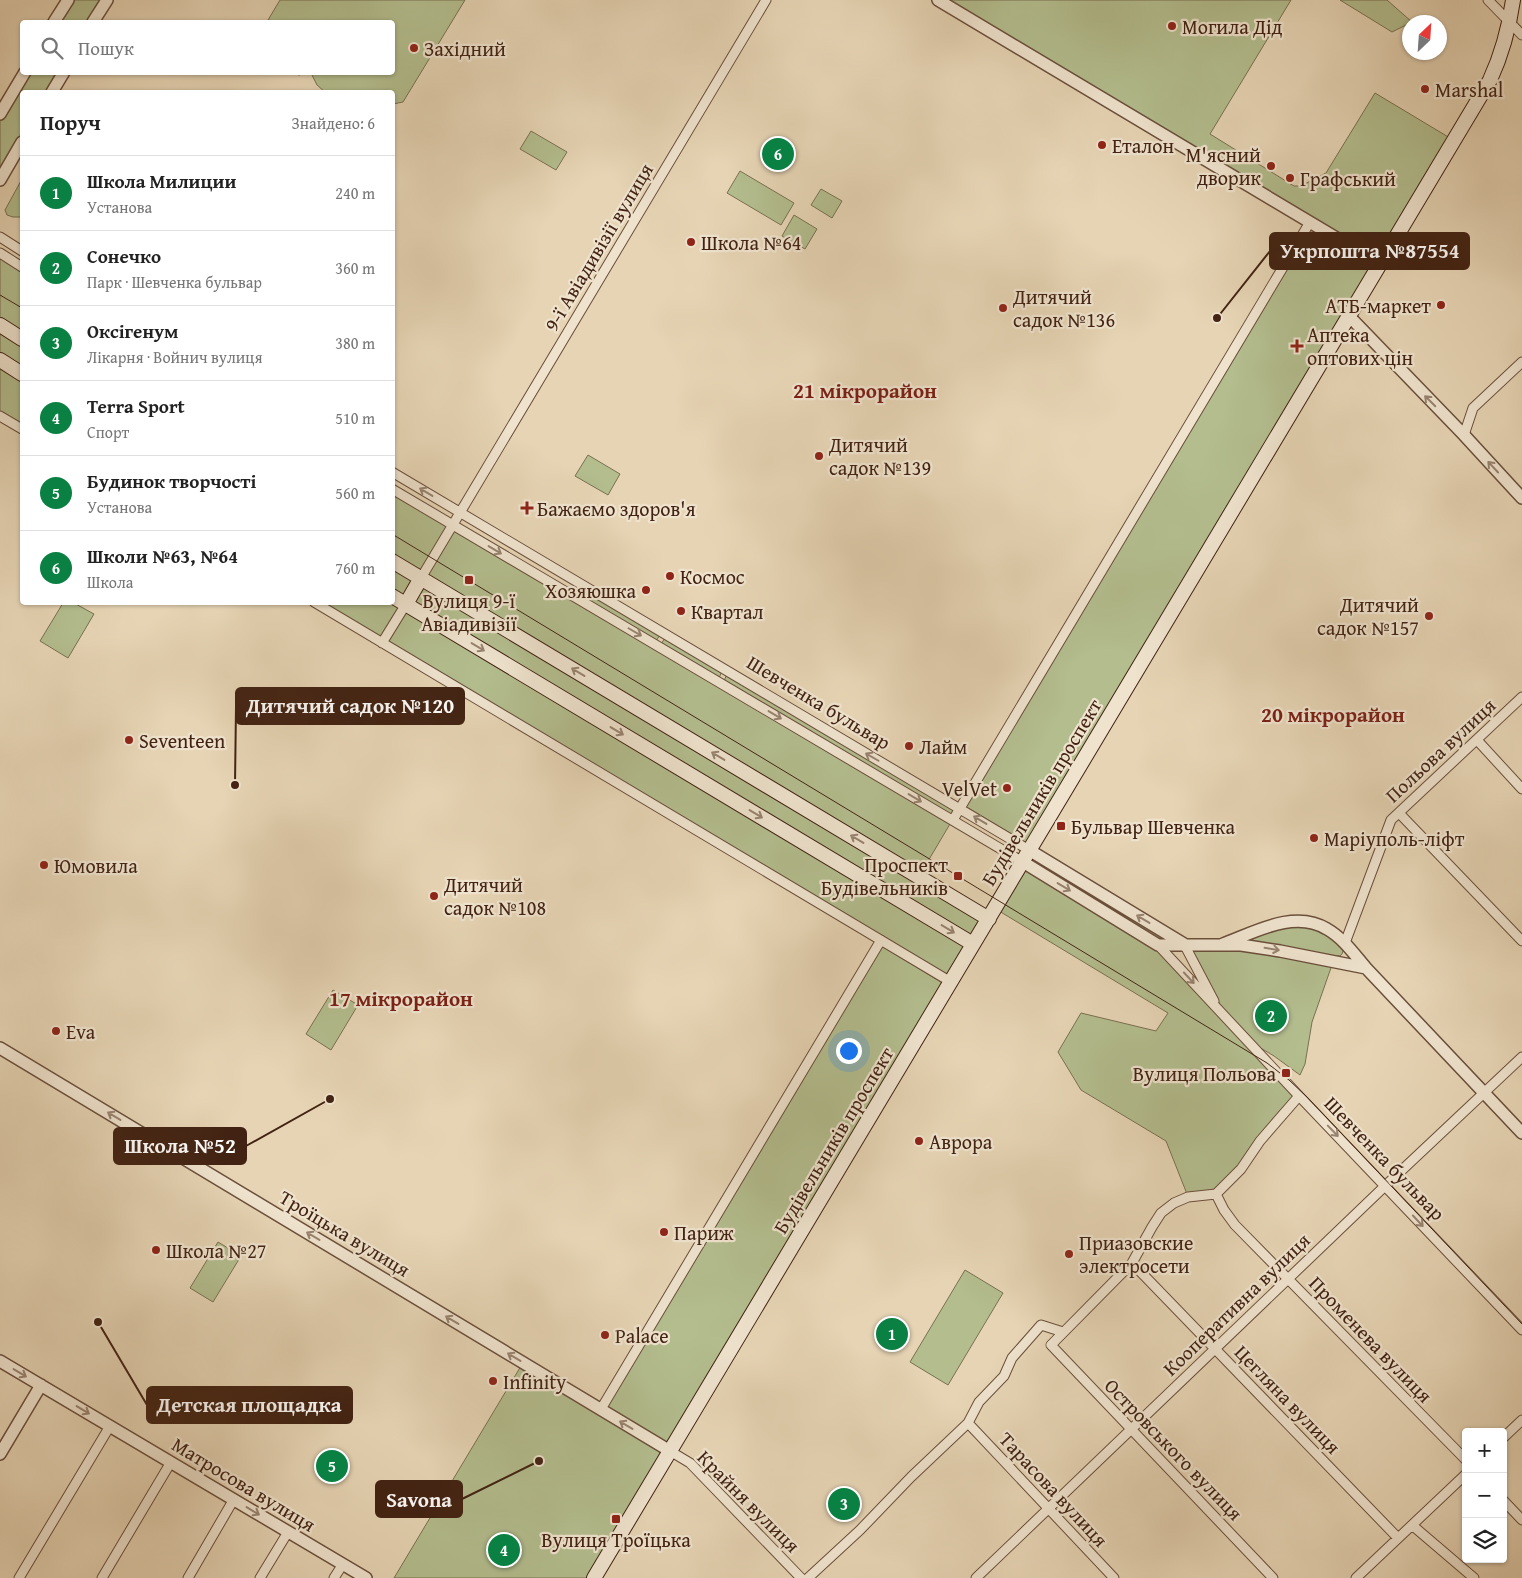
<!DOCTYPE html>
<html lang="uk">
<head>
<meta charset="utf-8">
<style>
	body { margin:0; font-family:"Gentium Book Plus",serif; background:#f6f6f6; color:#222 }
	.controls { position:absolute; right:15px; bottom:15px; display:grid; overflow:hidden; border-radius:5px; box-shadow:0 1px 4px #0004 }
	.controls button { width:45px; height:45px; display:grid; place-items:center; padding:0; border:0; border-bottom:1px solid #e0e0e0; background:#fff; color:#222; font:25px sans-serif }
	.compass { position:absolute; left:1402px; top:15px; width:45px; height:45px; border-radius:50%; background:#fff; box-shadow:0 1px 4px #0004; rotate:25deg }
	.you { position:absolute; left:848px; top:1050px; width:18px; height:18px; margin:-12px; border:4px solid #fff; border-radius:50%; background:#1a73e8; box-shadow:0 0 0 8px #1a73e833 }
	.badge { display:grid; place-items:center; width:32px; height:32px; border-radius:50%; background:#0b8043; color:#fff; font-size:16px; font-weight:700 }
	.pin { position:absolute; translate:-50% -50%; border:2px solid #fff; box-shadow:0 1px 5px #0006 }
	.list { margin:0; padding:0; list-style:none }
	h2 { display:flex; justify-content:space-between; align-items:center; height:65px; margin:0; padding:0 20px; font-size:21px }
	h2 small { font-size:16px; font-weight:400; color:#767676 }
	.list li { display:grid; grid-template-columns:32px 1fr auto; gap:15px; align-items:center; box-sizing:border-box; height:75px; padding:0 20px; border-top:1px solid #e0e0e0 }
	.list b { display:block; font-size:19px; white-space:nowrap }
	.list p { margin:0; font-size:16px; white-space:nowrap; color:#767676 }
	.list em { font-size:16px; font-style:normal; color:#767676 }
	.icon { flex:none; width:28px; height:28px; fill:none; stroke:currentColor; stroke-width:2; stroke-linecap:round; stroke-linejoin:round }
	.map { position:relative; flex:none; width:1522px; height:1578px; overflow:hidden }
	.search { position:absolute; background:#fff; box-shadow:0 1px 4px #0004; left:20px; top:20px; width:375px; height:55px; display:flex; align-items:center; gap:12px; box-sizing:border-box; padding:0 18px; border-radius:5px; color:#767676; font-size:19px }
	.panel { position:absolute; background:#fff; box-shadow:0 1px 4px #0004; left:20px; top:90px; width:375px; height:515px; border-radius:5px }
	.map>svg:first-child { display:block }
	.green { fill:#b3bd8e; stroke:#7a7050 }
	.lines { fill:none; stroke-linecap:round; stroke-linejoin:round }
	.minor-casing { stroke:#6b4f3b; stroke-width:11 }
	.tertiary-casing { stroke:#6b4f3b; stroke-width:14 }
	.secondary-casing { stroke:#422313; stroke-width:16 }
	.minor { stroke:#efe3ce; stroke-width:9 }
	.tertiary { stroke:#efe3ce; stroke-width:11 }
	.secondary { stroke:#efe3ce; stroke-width:14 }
	.tram { stroke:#422313; stroke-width:1 }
	.oneway { stroke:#988370 }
	.poi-dot { fill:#8f2418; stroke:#efe3ce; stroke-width:2 }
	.labels { text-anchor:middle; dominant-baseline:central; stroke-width:4.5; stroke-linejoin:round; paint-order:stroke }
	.poi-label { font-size:20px; fill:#422313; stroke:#efe3ce; text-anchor:start }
	.street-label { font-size:20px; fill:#422313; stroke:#efe3ce }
	.neighbourhood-label { font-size:21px; font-weight:bold; fill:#7a1f14; stroke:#efe3ce }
	.leader { fill:none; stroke:#422313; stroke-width:2 }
	.callout-dot { fill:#422313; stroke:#efe3ce; stroke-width:2 }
	.callout { fill:#422313; stroke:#422313; stroke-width:2 }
	.callout-label { font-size:21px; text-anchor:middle; font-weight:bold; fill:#fff }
</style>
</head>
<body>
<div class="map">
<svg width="1522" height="1578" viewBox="0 0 1522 1578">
	<rect width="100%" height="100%" fill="#e6d4b4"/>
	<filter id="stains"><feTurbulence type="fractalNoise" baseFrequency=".004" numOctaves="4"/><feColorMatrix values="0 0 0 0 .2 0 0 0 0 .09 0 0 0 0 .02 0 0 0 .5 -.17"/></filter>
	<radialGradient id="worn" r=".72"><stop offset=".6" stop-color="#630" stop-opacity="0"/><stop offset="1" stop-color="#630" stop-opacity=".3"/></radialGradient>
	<path class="green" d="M72,0H103L89,22H59Z
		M280,0H465L403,102L393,104L392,92H325L317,85L311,73L298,75V73L392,72V22H271L268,20Z
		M947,0H1291L1210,134L1294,186H1301L1326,173L1375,93L1450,138L1379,257Z
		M1340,0H1387L1412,22L1392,32Z
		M29,73H59L47,92H22V134L0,172V121Z
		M531,131L567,152L556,170L520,149Z
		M740,171L794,203L781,225L727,193Z
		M22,179V217H13L7,215L5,210Z
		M821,189L842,201L832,218L811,205Z
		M794,215L817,229L805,249L782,236Z
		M1311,228L1374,266L1028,844L965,806Z
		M0,258L22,272V334L0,320Z
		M0,330L22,343V369L0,355Z
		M0,365L22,379V424L0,411Z
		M588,455L620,474L608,495L575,476Z
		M393,493L448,526L420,572L393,556Z
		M454,530L950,824L921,873L427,576Z
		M392,565L416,579L405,598L393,591Z
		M422,583L983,920L972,939L411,602Z
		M590,593L660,635L656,641L586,600Z
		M392,602L400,606L381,637L323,603Z
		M63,603H74L94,614L68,658L40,641Z
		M407,609L967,946L949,976L388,641Z
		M665,638L722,671L719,678L661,644Z
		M727,674L956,810L952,816L724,681Z
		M1050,866L1162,934L1158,941L1046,873Z
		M1025,868L1155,948L1295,1097L1238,1167L1215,1191L1187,1194L1166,1141L1081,1090L1058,1052L1081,1013L1156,1031L1168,1013L999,911Z
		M1316,926L1344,948L1342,954L1340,956L1328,955L1242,941L1282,927Z
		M882,946L944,984L669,1444L607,1407Z
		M1224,946L1333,962L1312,1022L1305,1064L1300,1075L1274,1056L1254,1044L1223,1010L1189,947Z
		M333,990L358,1005L331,1050L306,1034Z
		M218,1242L241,1256L213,1302L190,1288Z
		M965,1270L1003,1293L948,1385L910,1362Z
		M521,1366L665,1452L589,1578H394Z"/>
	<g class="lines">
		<defs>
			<path id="minor" d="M1488,0L1522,35
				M0,237L22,251
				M0,253L22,267
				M0,416L22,429
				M1464,435L1473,408L1522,362
				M392,472L1029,850
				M392,489L1023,862
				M421,578L766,0
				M314,602L951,982
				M382,643L406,604
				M1477,740L1522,789
				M1399,813L1522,941
				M953,820L1310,222
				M1345,943L1391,820L1522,697
				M1184,944L1214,1001
				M1158,945L1299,1096L1522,1330
				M1216,1194L1224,1210L1235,1225L1466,1460
				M1132,1263L1398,1538
				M601,1409L881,940
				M968,1423L1114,1578
				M1503,1438L1522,1420
				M670,1451L690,1463L801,1578
				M1503,1500L1522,1520
				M1412,1525L1474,1578
				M19,1578L110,1426
				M102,1578L171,1462
				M188,1578L234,1499
				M260,1578L288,1532
				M334,1578L343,1564
				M808,1578L860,1530L911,1477L968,1423L979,1402L1004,1376L1012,1358L1041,1325L1063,1332
				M976,1578L1385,1186L1522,1057
				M1273,1578L1051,1345L1132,1263L1152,1227L1161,1213L1174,1203L1188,1197L1216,1194L1241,1169L1260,1141L1299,1096
				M1356,1578L1466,1474"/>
			<path id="tertiary" d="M938,0L1380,264
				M54,22L68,0
				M93,22L107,0
				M52,92L64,72
				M0,114L25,72
				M0,180L22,142
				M1349,316L1464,435L1522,498
				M1029,850L1184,944
				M1023,862L1158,945H1241L1280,951L1366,968
				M1223,944C1255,932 1295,909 1327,929C1343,938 1354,954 1366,968L1522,1133
				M0,1048L670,1451
				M0,1361L366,1578
				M0,1454L41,1385"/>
			<path id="secondary" d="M0,325L22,339
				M0,360L22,374
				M392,561L989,919
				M392,596L973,944
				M406,604L421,578
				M594,1578L1490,80C1502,54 1509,28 1513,0"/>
		</defs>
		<use href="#minor" class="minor-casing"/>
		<use href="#tertiary" class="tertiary-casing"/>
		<use href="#secondary" class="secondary-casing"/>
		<use href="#minor" class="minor"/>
		<use href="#tertiary" class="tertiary"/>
		<use href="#secondary" class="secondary"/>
		<path class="tram" d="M0,295L22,308
			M392,534L1267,1063L1289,1080L1307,1097L1522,1324"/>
	</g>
	<defs><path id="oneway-shaft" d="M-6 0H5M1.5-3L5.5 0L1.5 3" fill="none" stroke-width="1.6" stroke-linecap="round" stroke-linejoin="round" transform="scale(1.25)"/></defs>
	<g class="oneway">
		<use href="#oneway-shaft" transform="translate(1430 401) rotate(-135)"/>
		<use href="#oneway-shaft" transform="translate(1493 467) rotate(-133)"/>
		<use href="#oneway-shaft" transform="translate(426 492) rotate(-149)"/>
		<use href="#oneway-shaft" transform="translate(495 550) rotate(31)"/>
		<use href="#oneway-shaft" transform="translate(635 632) rotate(30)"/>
		<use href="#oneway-shaft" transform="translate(478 647) rotate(31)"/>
		<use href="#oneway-shaft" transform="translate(578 672) rotate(-149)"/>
		<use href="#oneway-shaft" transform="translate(775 715) rotate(31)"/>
		<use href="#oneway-shaft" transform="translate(617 731) rotate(31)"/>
		<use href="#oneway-shaft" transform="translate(718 756) rotate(-149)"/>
		<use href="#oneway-shaft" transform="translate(872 757) rotate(-150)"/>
		<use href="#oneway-shaft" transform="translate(915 798) rotate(31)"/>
		<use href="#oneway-shaft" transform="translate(756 814) rotate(31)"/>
		<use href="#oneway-shaft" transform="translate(980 820) rotate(-149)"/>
		<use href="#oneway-shaft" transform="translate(857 839) rotate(-149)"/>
		<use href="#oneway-shaft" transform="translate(1064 887) rotate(31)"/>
		<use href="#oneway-shaft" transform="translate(1143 919) rotate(-149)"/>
		<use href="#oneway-shaft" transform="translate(948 929) rotate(31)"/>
		<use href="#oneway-shaft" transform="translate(1272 949) rotate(9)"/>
		<use href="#oneway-shaft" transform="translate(1189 978) rotate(47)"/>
		<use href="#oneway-shaft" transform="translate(114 1116) rotate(-149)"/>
		<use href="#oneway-shaft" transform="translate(1333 1131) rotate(46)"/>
		<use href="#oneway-shaft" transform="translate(1418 1221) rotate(47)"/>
		<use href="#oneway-shaft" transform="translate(313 1236) rotate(-149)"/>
		<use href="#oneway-shaft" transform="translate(452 1320) rotate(-149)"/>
		<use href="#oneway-shaft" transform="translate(514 1357) rotate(-149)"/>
		<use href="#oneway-shaft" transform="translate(20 1373) rotate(31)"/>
		<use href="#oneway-shaft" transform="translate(83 1410) rotate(31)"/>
		<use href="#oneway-shaft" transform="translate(626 1425) rotate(-149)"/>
		<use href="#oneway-shaft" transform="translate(253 1511) rotate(31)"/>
	</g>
	<g class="poi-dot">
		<circle cx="1172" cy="26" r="5"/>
		<circle cx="414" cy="48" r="5"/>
		<circle cx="1425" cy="89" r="5"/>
		<circle cx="1102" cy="145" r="5"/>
		<circle cx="1271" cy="166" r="5"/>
		<circle cx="1290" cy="178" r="5"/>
		<circle cx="691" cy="242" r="5"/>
		<circle cx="1441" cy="305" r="5"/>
		<circle cx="1003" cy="308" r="5"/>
		<path d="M1294.5 338.5h5v5h5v5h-5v5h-5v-5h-5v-5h5z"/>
		<circle cx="819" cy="456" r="5"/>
		<path d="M524.5 500.5h5v5h5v5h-5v5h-5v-5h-5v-5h5z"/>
		<circle cx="670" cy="576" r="5"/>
		<rect x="464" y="575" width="10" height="10" rx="2.5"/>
		<circle cx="646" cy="590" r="5"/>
		<circle cx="681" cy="611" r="5"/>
		<circle cx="1429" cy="616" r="5"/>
		<circle cx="129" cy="740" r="5"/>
		<circle cx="909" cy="746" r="5"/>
		<circle cx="1007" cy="788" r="5"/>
		<rect x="1056" y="821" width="10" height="10" rx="2.5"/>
		<circle cx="1314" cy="838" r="5"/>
		<circle cx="44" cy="865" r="5"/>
		<rect x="953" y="871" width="10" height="10" rx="2.5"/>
		<circle cx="434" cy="896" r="5"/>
		<circle cx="56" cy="1031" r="5"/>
		<rect x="1281" y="1068" width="10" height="10" rx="2.5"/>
		<circle cx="919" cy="1141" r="5"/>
		<circle cx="664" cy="1232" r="5"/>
		<circle cx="156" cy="1250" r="5"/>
		<circle cx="1069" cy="1254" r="5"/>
		<circle cx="605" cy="1335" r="5"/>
		<circle cx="493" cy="1381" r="5"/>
		<rect x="611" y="1514" width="10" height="10" rx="2.5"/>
	</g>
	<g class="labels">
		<g class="poi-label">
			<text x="1182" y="26">Могила Дiд</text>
			<text x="424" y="48">Західний</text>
			<text x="1435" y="89">Marshal</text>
			<text x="1112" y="145">Еталон</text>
			<text x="1261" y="154" text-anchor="end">М'ясний<tspan x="1261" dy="23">дворик</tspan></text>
			<text x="1300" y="178">Графський</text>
			<text x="701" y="242">Школа №64</text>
			<text x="1013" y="296">Дитячий<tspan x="1013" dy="23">садок №136</tspan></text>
			<text x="1431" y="305" text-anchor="end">АТБ-маркет</text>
			<text x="1307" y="334">Аптека<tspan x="1307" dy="23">оптових цін</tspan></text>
			<text x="829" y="444">Дитячий<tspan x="829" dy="23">садок №139</tspan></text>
			<text x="537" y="508">Бажаємо здоров'я</text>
			<text x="680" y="576">Космос</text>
			<text x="636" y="590" text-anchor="end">Хозяюшка</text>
			<text x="469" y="600" text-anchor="middle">Вулиця 9-ї<tspan x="469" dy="23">Авіадивізії</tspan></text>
			<text x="1419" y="604" text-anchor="end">Дитячий<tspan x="1419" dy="23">садок №157</tspan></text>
			<text x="691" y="611">Квартал</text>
			<text x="139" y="740">Seventeen</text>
			<text x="919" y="746">Лайм</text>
			<text x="997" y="788" text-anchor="end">VelVet</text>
			<text x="1071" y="826">Бульвар Шевченка</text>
			<text x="1324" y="838">Маріуполь-ліфт</text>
			<text x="948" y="864" text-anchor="end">Проспект<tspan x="948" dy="23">Будівельників</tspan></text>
			<text x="54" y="865">Юмовила</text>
			<text x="444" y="884">Дитячий<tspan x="444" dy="23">садок №108</tspan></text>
			<text x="66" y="1031">Eva</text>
			<text x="1276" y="1073" text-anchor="end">Вулиця Польова</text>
			<text x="929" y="1141">Аврора</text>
			<text x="674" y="1232">Париж</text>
			<text x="1079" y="1242">Приазовские<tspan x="1079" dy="23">электросети</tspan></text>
			<text x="166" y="1250">Школа №27</text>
			<text x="615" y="1335">Palace</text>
			<text x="503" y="1381">Infinity</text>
			<text x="616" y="1539" text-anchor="middle">Вулиця Троїцька</text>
		</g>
		<g class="street-label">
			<text transform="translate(598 247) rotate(-59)">9-ї Авіадивізії вулиця</text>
			<text transform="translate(819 702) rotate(31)">Шевченка бульвар</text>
			<text transform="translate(1440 750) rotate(-43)">Польова вулиця</text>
			<text transform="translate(1041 792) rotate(-59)">Будівельників проспект</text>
			<text transform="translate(833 1140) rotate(-59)">Будівельників проспект</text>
			<text transform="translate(1385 1158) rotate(46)">Шевченка бульвар</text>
			<text transform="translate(345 1233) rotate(31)">Троїцька вулиця</text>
			<text transform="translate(1236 1304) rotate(-44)">Кооперативна вулиця</text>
			<text transform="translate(1371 1339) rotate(46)">Променева вулиця</text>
			<text transform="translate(1288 1399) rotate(46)">Цегляна вулиця</text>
			<text transform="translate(1174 1449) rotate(46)">Островського вулиця</text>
			<text transform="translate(244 1484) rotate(31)">Матросова вулиця</text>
			<text transform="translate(1054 1489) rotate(47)">Тарасова вулиця</text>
			<text transform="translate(749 1501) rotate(45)">Крайня вулиця</text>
		</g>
		<g class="neighbourhood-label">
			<text x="865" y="390">21 мікрорайон</text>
			<text x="1333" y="714">20 мікрорайон</text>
			<text x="401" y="998">17 мікрорайон</text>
		</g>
	</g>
	<path class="leader" d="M1217 318L1270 251M235 785L236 706M330 1099L246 1146M98 1322L147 1405M539 1461L462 1499"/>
	<g class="callout-dot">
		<circle cx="1217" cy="318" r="5"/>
		<circle cx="235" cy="785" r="5"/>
		<circle cx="330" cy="1099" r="5"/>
		<circle cx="98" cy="1322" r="5"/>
		<circle cx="539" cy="1461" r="5"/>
	</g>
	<g class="callout">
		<rect x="1270" y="233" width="199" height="36" rx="5"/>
		<rect x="236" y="688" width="228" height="36" rx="5"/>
		<rect x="114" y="1128" width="132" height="36" rx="5"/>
		<rect x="147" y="1387" width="205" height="36" rx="5"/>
		<rect x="376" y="1481" width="86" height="36" rx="5"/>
	</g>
	<g class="callout-label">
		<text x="1370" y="258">Укрпошта №87554</text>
		<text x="350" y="713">Дитячий садок №120</text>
		<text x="180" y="1153">Школа №52</text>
		<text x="249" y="1412">Детская площадка</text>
		<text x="419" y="1507">Savona</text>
	</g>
	<rect width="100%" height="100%" filter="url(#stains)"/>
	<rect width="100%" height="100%" fill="url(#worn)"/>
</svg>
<div class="controls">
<button>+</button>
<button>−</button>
<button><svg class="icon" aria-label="layers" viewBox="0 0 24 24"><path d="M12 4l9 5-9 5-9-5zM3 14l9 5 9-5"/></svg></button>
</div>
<svg class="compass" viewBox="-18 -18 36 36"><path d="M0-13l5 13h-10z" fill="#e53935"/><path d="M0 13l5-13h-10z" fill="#767676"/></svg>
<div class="you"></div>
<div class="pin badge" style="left:892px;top:1334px">1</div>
<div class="pin badge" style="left:1271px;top:1016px">2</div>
<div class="pin badge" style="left:844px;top:1504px">3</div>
<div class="pin badge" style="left:504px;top:1550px">4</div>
<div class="pin badge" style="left:332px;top:1466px">5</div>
<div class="pin badge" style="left:778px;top:154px">6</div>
<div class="search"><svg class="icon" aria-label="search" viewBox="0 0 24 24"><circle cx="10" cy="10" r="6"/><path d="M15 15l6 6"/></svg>Пошук</div>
<section class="panel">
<h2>Поруч<small>Знайдено: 6</small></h2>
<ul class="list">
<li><span class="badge">1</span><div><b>Школа Милиции</b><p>Установа</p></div><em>240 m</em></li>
<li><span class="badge">2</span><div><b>Сонечко</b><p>Парк · Шевченка бульвар</p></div><em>360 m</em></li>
<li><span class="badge">3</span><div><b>Оксігенум</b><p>Лікарня · Войнич вулиця</p></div><em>380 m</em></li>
<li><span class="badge">4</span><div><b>Terra Sport</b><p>Спорт</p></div><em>510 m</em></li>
<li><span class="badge">5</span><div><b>Будинок творчості</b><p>Установа</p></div><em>560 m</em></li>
<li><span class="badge">6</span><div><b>Школи №63, №64</b><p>Школа</p></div><em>760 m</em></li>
</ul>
</section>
</div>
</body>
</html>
